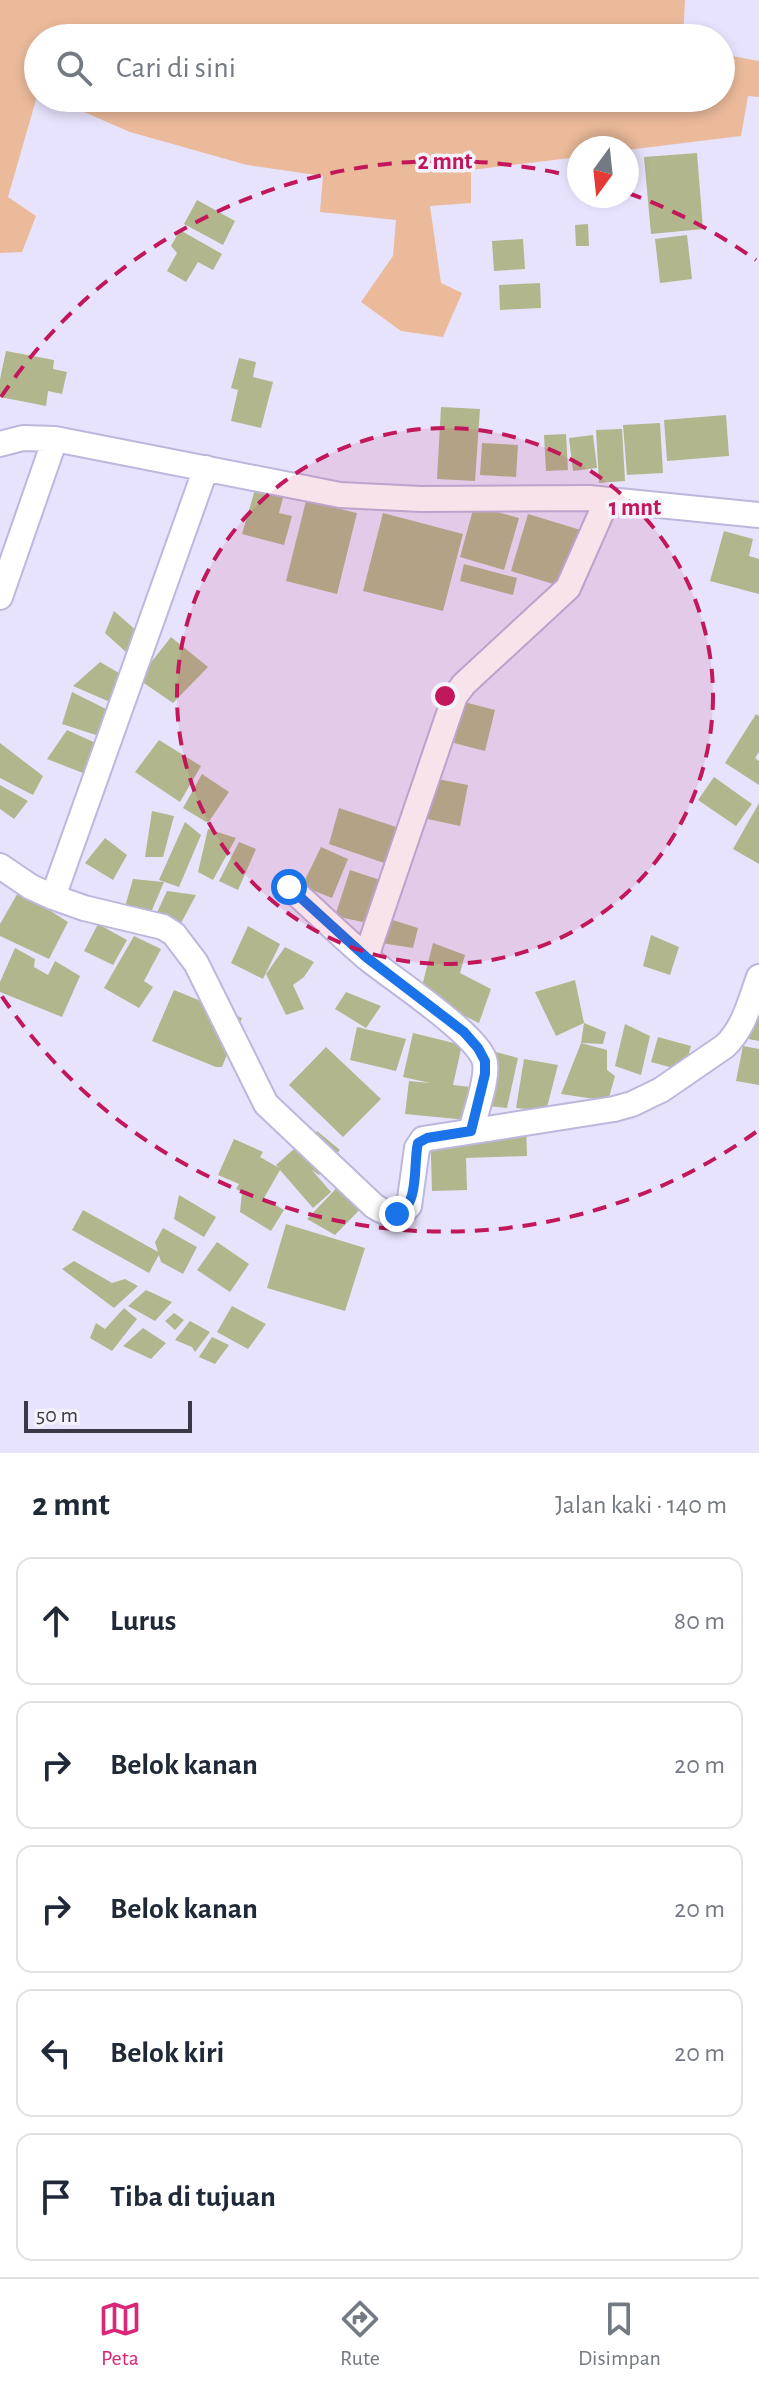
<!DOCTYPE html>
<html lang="id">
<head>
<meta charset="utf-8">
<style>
	body { margin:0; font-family:"Alegreya Sans",sans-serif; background:#f2f2f3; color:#1f2937 }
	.compass { position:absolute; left:567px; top:136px; width:72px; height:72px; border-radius:50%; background:#fff; box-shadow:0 4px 12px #0003; rotate:195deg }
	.scale { position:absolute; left:24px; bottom:20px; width:168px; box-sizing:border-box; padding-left:8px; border:4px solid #3a3747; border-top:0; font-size:22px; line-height:28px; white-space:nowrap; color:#3a3747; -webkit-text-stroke:6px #f4f3fb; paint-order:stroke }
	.stop { position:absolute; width:24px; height:24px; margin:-18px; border:6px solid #1a73e8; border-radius:50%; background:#fff }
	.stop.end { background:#1a73e8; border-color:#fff; box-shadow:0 2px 8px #0008 }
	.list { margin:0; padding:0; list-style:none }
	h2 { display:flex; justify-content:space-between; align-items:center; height:104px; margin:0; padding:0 32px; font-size:34px }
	h2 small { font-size:26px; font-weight:400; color:#747a83 }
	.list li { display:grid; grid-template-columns:52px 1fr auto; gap:24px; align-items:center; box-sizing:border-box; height:128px; margin:0 16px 16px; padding:0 16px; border:2px solid #e0e1e3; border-radius:16px }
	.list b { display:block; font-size:30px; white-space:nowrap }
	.list em { font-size:26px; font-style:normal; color:#747a83 }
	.icon { flex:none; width:44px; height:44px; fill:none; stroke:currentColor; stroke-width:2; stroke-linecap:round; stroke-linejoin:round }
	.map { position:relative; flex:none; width:759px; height:1453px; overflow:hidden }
	.search { position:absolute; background:#fff; box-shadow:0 4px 12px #0003; left:24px; right:24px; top:24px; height:88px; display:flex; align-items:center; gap:20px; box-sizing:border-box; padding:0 28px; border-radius:44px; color:#747a83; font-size:30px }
	.sheet { height:824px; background:#fff }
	nav { display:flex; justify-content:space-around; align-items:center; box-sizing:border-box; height:112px; border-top:2px solid #e0e1e3; background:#fff; font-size:22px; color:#747a83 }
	nav a { display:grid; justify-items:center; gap:4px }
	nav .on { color:#db2777 }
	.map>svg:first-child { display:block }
	.green { fill:#ebba9b }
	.building { fill:#b2b68d }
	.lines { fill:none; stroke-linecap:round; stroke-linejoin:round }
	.minor-casing { stroke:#bdb6dd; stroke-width:28 }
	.minor { stroke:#fff; stroke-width:24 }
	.route { stroke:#1a73e8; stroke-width:10 }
	.ring { fill:none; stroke:#c2185b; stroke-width:4; stroke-dasharray:14 10 }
	.centre { fill:#c2185b; stroke:#f4f3fb; stroke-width:4 }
	.ring-label { font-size:24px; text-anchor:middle; font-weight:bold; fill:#c2185b; stroke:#f4f3fb; stroke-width:7; stroke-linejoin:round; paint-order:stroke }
</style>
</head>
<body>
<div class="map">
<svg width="759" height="1453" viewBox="0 0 759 1453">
	<rect width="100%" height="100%" fill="#e7e3fc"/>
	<path class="green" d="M0,0H685L683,38H38V93L8,197L36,216L22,252L0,253Z
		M721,54L759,61V97L748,96L741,136L627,150V148H579V157L471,170V203L430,206L441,283L462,293L443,337L401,331L361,302L393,256L396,220L320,212L323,176L247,165L130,132L52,98H721Z"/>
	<path class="building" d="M697,153L703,229L651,234L644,157Z
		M197,200L235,221L223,245L184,224Z
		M588,224L589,246H576L575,225Z
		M180,230L222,254L213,270L198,262L186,282L167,271L177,253L171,246Z
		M687,235L692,279L660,283L655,239Z
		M523,239L525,269L494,271L492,241Z
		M540,283L541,308L500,310L499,285Z
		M6,351L54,360L53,369L67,372L62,394L48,391L46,406L0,397V379Z
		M239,358L256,362L253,377L273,382L261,428L231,421L238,390L231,388Z
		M441,407L480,409L475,481L437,479Z
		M726,415L729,456L667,461L664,420Z
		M660,423L663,473L627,475L623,425Z
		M622,429L625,481L599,483L596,430Z
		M566,434L568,470L546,471L544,435Z
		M593,435L597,468L573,471L569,438Z
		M482,443L518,445L516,477L480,475Z
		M256,486L284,494L279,513L292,516L284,545L242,534Z
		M306,501L357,513L337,594L286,581Z
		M474,506L519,518L504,570L460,557Z
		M383,513L463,534L443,611L363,591Z
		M528,514L584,531L566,588L511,571Z
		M724,531L753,539L749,556L759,559V594L710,581Z
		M464,564L517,578L513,595L460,581Z
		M114,611L138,632L127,653L105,633Z
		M171,637L208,667L173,703L138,679Z
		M100,662L124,676L110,702L73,686Z
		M72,692L108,710L96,735L62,724Z
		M464,702L495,710L485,751L454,743Z
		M756,714L759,716V752L755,758L759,761V785L725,763Z
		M67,730L98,744L83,773L47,759Z
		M159,740L201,766L180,802L135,772Z
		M0,743L43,776L33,795L0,778Z
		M202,774L229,792L208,823L183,808Z
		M714,777L752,804L736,826L698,800Z
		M433,778L468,785L460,826L423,818Z
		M0,785L28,801L14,819L0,809Z
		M759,803V864L733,849Z
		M339,808L402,829L390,865L329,844Z
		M152,811L174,816L163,857H145Z
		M185,822L201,835L179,887L159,880Z
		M208,829L236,838L213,880L198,872Z
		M105,838L127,855L113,880L85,863Z
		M239,842L256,849L238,890L219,881Z
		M321,847L348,859L332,898L302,886Z
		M350,870L389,883L376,925L335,916Z
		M133,879L164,882L149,917L124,910Z
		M19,891L68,922L49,959L0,936V924Z
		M167,891L196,895L179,927L154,919Z
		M383,917L418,928L413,948L375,942Z
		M98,924L127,940L113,965L84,951Z
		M248,926L280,944L263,979L231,963Z
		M651,935L679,947L670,975L643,966Z
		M134,936L161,949L144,981L153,987L139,1008L104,988Z
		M433,943L465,955L460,973L491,989L479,1023L420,994Z
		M285,947L314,962L304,977L293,985L304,1009L286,1015L266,974Z
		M15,948L35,959L34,967L48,975L55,961L80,976L62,1017L0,992V982Z
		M575,980L584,1023L606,1032L603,1044L581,1043L584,1023L556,1036L535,992Z
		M174,990L242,1018L222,1067H216L152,1041Z
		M346,992L381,1006L366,1028L335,1009Z
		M758,1000H759V1041L748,1039Z
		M625,1024L650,1036L641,1075L615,1066Z
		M357,1027L406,1039L396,1071L350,1060Z
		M413,1033L462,1045L453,1085L471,1087L467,1120L405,1114L409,1081L430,1083L403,1077Z
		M658,1037L691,1046L684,1071L651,1062Z
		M581,1043L607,1050V1070L615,1076L608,1101L561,1094Z
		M743,1046L759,1049V1085L736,1081Z
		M326,1047L381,1099L343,1137L289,1085Z
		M492,1051L518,1058L507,1108L488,1106Z
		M524,1059L558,1065L546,1111L516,1108Z
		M526,1123L527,1156L466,1158L467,1190L432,1191L430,1125Z
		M317,1131L340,1150L319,1175L311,1169L331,1192L313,1208L280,1170L264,1198L284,1210L271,1231L240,1212L242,1192L236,1189L239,1184L218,1175L234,1139L263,1152L260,1157L279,1168L276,1165L294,1149L299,1154Z
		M351,1173L374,1195L335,1235L307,1219Z
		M179,1195L216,1217L204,1237L174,1219Z
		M83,1210L160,1253L149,1273L72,1230Z
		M286,1224L365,1248L345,1311L267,1288Z
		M163,1228L197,1247L183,1274L161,1262L155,1242Z
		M217,1242L249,1264L230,1292L197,1270Z
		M74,1261L112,1283L125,1279L138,1286L114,1308L62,1269Z
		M146,1290L172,1302L155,1321L128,1306Z
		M232,1306L266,1324L248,1349L217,1332Z
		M124,1308L137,1319L112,1351L90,1338L96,1323L105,1329Z
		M174,1313L184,1320L175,1330L165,1321Z
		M190,1321L210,1332L195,1352L192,1347L175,1340Z
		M143,1328L166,1343L151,1359L123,1346Z
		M212,1337L229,1345L215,1364L199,1357Z"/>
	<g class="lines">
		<defs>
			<path id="minor" d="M0,444L23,438L55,439L340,495L421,499L589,498L759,515
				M0,597L55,439
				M0,866L31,887L53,897L84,908L163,927L174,934L196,963L266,1104L374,1206C386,1214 398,1219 409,1206L417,1148L423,1139L614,1109L632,1104L661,1090L725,1046C744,1028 750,1002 759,977
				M289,887C315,910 340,935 367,958C393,979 474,1032 484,1059C490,1074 475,1114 471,1131
				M53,897L206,468
				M366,957L455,696L464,684L568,588L607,500"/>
		</defs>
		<use href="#minor" class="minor-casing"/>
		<use href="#minor" class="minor"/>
	</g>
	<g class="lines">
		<path class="route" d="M289,887L366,957L464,1032L478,1048L485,1061V1074L471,1131L427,1138L418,1143C413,1163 420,1206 397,1214"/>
	</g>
	<circle cx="445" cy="696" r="268" fill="#c2185b" fill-opacity=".12"/>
	<g class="ring">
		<circle cx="445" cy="696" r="268"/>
		<path d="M756 1132A535 535 0 0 1 1 995M1 397A535 535 0 0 1 579 178M628 193A535 535 0 0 1 756 260"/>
	</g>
	<circle cx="445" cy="696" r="12" class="centre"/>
	<g class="ring-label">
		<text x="445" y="169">2 mnt</text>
		<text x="635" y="515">1 mnt</text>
	</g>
</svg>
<svg class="compass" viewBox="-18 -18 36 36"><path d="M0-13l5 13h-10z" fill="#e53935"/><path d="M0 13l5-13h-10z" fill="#747a83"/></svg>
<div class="scale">50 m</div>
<div class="stop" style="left:289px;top:887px"></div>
<div class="stop end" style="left:397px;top:1214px"></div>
<div class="search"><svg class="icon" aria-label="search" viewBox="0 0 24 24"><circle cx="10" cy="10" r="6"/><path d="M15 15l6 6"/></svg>Cari di sini</div>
</div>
<section class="sheet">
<h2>2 mnt<small>Jalan kaki · 140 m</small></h2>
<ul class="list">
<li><svg class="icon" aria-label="ahead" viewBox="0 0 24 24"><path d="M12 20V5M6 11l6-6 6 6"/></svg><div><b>Lurus</b></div><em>80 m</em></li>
<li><svg class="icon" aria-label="right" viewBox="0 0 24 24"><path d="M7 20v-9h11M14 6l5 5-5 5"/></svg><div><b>Belok kanan</b></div><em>20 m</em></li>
<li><svg class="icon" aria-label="right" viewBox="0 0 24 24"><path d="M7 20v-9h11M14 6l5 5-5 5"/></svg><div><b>Belok kanan</b></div><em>20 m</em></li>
<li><svg class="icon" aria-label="left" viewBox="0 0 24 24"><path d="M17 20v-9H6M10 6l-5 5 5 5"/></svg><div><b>Belok kiri</b></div><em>20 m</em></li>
<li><svg class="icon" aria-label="arrive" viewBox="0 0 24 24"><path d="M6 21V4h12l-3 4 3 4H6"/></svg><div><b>Tiba di tujuan</b></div></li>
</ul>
</section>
<nav>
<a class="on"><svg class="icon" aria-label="map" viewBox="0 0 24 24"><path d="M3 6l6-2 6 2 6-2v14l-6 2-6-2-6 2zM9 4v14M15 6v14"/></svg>Peta</a>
<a><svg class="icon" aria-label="directions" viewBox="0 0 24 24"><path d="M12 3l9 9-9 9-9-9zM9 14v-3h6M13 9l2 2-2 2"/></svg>Rute</a>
<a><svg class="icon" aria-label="saved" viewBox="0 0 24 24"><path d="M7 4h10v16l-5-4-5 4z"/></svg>Disimpan</a>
</nav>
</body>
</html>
